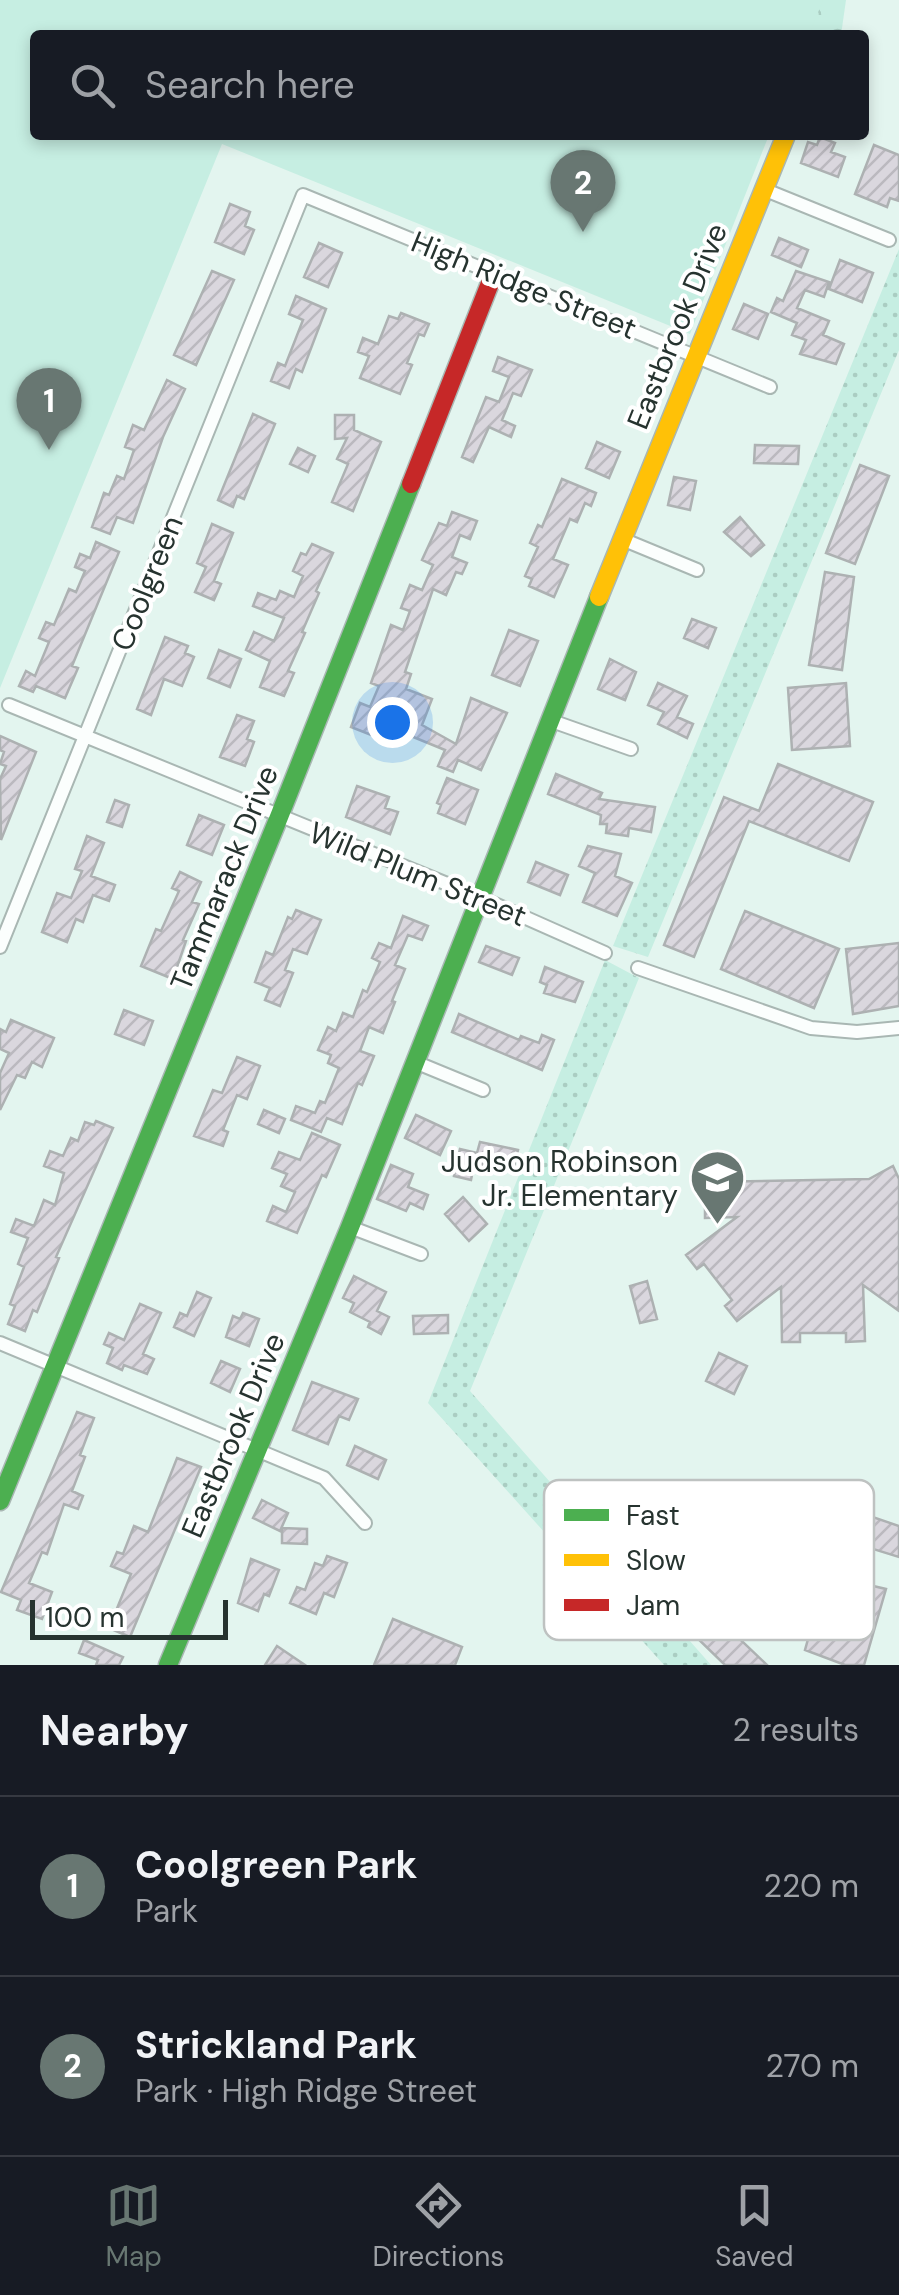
<!DOCTYPE html>
<html lang="en">
<head>
<meta charset="utf-8">
<style>
	body { margin:0; font-family:"DM Sans",sans-serif; background:#242831; color:#f1f3f6 }
	.scale { position:absolute; left:30px; bottom:25px; width:198px; box-sizing:border-box; padding-left:10px; border:5px solid #26332f; border-top:0; font-size:28px; line-height:35px; white-space:nowrap; color:#26332f; -webkit-text-stroke:8px #fff; paint-order:stroke }
	.you { position:absolute; left:392px; top:722px; width:35px; height:35px; margin:-25px; border:8px solid #fff; border-radius:50%; background:#1a73e8; box-shadow:0 0 0 15px #1a73e833 }
	.badge { display:grid; place-items:center; width:65px; height:65px; border-radius:50%; background:#687772; color:#fff; font-size:32px; font-weight:700 }
	.pin { position:absolute; translate:-50% -82px; filter:drop-shadow(0 2px 5px #0008) }
	.pin::after { content:''; position:absolute; top:52px; width:35px; height:30px; background:inherit; clip-path:polygon(0 0,100% 0,50% 100%) }
	.list { margin:0; padding:0; list-style:none }
	h2 { display:flex; justify-content:space-between; align-items:center; height:130px; margin:0; padding:0 40px; font-size:42px }
	h2 small { font-size:32px; font-weight:400; color:#9ea1a6 }
	.list li { display:grid; grid-template-columns:65px 1fr auto; gap:30px; align-items:center; box-sizing:border-box; height:180px; padding:0 40px; border-top:2px solid #363941 }
	.list b { display:block; font-size:38px; white-space:nowrap }
	.list p { margin:0; font-size:32px; white-space:nowrap; color:#9ea1a6 }
	.list em { font-size:32px; font-style:normal; color:#9ea1a6 }
	.icon { flex:none; width:55px; height:55px; fill:none; stroke:currentColor; stroke-width:2; stroke-linecap:round; stroke-linejoin:round }
	.map { position:relative; flex:none; width:899px; height:1665px; overflow:hidden }
	.search { position:absolute; background:#171b24; box-shadow:0 5px 15px #0003; left:30px; right:30px; top:30px; height:110px; display:flex; align-items:center; gap:25px; box-sizing:border-box; padding:0 35px; border-radius:10px; color:#9ea1a6; font-size:38px }
	.sheet { height:490px; background:#171b24 }
	nav { display:flex; justify-content:space-around; align-items:center; box-sizing:border-box; height:140px; border-top:2px solid #363941; background:#171b24; font-size:28px; color:#9ea1a6 }
	nav a { display:grid; justify-items:center; gap:5px }
	nav .on { color:#687772 }
	.map>svg:first-child { display:block }
	.grass { fill:url(#grass-dots) }
	.forest { fill:url(#forest-crowns) }
	.park { fill:#c6eee2 }
	.building { fill:url(#building-hatch); stroke:#adb1b2; stroke-width:2.5 }
	.lines { fill:none; stroke-linecap:round; stroke-linejoin:round }
	.street-casing { stroke:#a9b7b3; stroke-width:16 }
	.fast-casing { stroke:#a9b7b3; stroke-width:21 }
	.slow-casing { stroke:#a9b7b3; stroke-width:21 }
	.jam-casing { stroke:#a9b7b3; stroke-width:21 }
	.street { stroke:#fbfefd; stroke-width:12 }
	.fast { stroke:#4caf50; stroke-width:18 }
	.slow { stroke:#ffc107; stroke-width:18 }
	.jam { stroke:#c62828; stroke-width:18 }
	.labels { text-anchor:middle; dominant-baseline:central; stroke-width:8; stroke-linejoin:round; paint-order:stroke }
	.street-label { font-size:30px; fill:#26332f; stroke:#fff }
	.poi-label { font-size:30px; fill:#26332f; stroke:#fff; text-anchor:end }
	.key { fill:#fff; stroke:#bec2c1; stroke-width:2.5 }
	.key-label { font-size:28px; fill:#26332f }
</style>
</head>
<body>
<div class="map">
<svg width="899" height="1665" viewBox="0 0 899 1665">
	<defs>
		<pattern id="grass-dots" width="8" height="8" patternUnits="userSpaceOnUse" patternTransform="scale(2.5)"><rect width="8" height="8" fill="#c6eee2"/><path d="M2 2h.1M6 6h.1" fill="none" stroke="#aacdc2" stroke-width="1.8" stroke-linecap="round"/></pattern>
		<pattern id="forest-crowns" width="20" height="18" patternUnits="userSpaceOnUse" patternTransform="scale(2.5)"><rect width="20" height="18" fill="#c6eee2"/><path d="M2 6a3 3 0 1 1 6 0M12 15a3 3 0 1 1 6 0" fill="none" stroke="#aacdc2"/></pattern>
		<pattern id="building-hatch" width="6" height="6" patternUnits="userSpaceOnUse" patternTransform="scale(2.5)"><rect width="6" height="6" fill="#dad7de"/><path d="M-1 1l2-2M0 6l6-6M5 7l2-2" fill="none" stroke="#bbb9bf"/></pattern>
	</defs>
	<rect width="100%" height="100%" fill="#e3f5ef"/>
	<path class="grass" d="M899,249V350L648,957L613,946Z
		M605,960L639,978L470,1391L711,1665H664L428,1403Z"/>
	<path class="forest" d="M704,0H846L841,35H675Z"/>
	<path class="park" d="M0,0H823L809,35H35V135H769L690,334L222,144L0,688Z"/>
	<path class="building" d="M820,137L835,143L831,152L845,157L838,177L801,163L808,142L817,145Z
		M874,145L899,155V201L890,198L887,207L855,194Z
		M230,204L250,212L245,226L254,230L244,254L215,242Z
		M779,238L808,250L801,267L772,255Z
		M319,243L342,253L328,287L304,277Z
		M840,260L873,273L862,302L829,289Z
		M212,271L234,280L196,365L174,355Z
		M796,271L829,282L824,297L805,290L797,308L829,321L823,335L844,344L836,364L800,354L806,340L792,335L797,323L771,312L777,298L783,301Z
		M296,296L326,309L302,372L296,369L289,388L271,381L278,363L285,366L303,320L289,314Z
		M744,304L768,314L758,339L733,329Z
		M401,313L429,324L424,336L419,334L407,363L412,365L400,394L360,378L369,356L358,352L363,338L378,344L389,316L398,319Z
		M498,357L532,370L521,396L513,393L502,420L515,426L511,437L489,427L473,462L462,457L486,397L499,402L509,377L493,371Z
		M167,380L185,389L163,437L133,523L117,517L110,534L92,527L104,493L109,495L117,476L124,479L134,450L125,447L133,425L144,430Z
		M253,414L275,424L244,499L237,496L233,507L218,500Z
		M335,415H354V430L381,442L353,511L332,502L348,464L337,459L347,438L335,439Z
		M597,442L620,452L609,478L586,468Z
		M755,445L799,446L798,464L754,463Z
		M298,448L315,456L308,472L290,464Z
		M860,465L889,476L855,564L826,553Z
		M674,477L696,481L690,510L668,505Z
		M562,479L596,493L591,506L585,503L577,522L570,519L553,559L568,565L554,597L529,586L532,579L525,576L538,547L530,543L538,525L542,527Z
		M452,512L477,521L470,539L460,535L452,557L467,563L462,574L456,572L446,595L433,589L405,672L411,674L406,689L432,699L422,725L456,744L471,698L507,713L481,770L458,760L453,772L438,766L445,750L406,734L414,717L390,708L385,722L380,720L374,736L351,727L360,703L370,707L379,686L371,683L391,625L403,630L410,611L401,608L410,585L422,590L433,565L422,560L439,523L447,526Z
		M740,517L764,545L751,556L724,532Z
		M212,524L233,533L214,581L221,584L214,600L195,592L206,567L197,563Z
		M96,542L119,552L72,666L78,668L65,698L36,686L33,692L19,686L26,671L35,676L49,642L39,638L46,622L54,625L69,589L76,592L85,571L75,567L80,554L90,558Z
		M312,544L333,553L316,591L319,593L302,632L305,633L288,671L294,673L284,696L260,687L270,661L246,650L254,632L274,641L284,618L253,606L258,593L276,600L280,591L294,597L303,576L293,571L301,553L306,555Z
		M825,572L854,577L842,670L809,665Z
		M692,619L716,628L708,648L684,638Z
		M509,630L538,641L520,686L492,675Z
		M165,637L188,646L185,653L194,657L182,686L164,679L151,715L137,709Z
		M219,650L241,659L230,687L208,678Z
		M610,659L636,672L625,700L598,689Z
		M658,683L687,696L677,717L693,724L687,738L658,724L664,712L648,705Z
		M846,683L850,746L792,750L788,688Z
		M237,715L254,721L247,739L254,742L245,766L220,757Z
		M0,736L36,752L1,840L0,779L6,766L0,764L4,752L0,750Z
		M778,764L873,802L849,861L749,821L694,957L664,945L724,797L759,811Z
		M556,774L602,793L599,799L655,807L651,832L629,828L628,836L606,833L607,824H600L601,815L548,794Z
		M447,778L478,790L465,824L438,813L441,805L437,803Z
		M357,786L389,797L385,808L398,812L390,834L346,817Z
		M115,800L129,805L122,827L107,822Z
		M199,815L224,825L212,855L187,845Z
		M87,836L104,843L91,876L115,885L109,901L93,895L83,922L76,919L67,942L42,932L57,893L71,898L82,871L75,869Z
		M588,846L621,854L615,876L632,883L617,916L583,902L595,873L579,866Z
		M536,862L568,875L560,895L528,882Z
		M180,872L201,882L192,902L199,904L183,940L186,941L173,979L141,966L156,929L161,931L179,891L172,888Z
		M296,910L321,920L307,954L293,949L285,970L293,973L280,1006L265,1000L270,988L255,982L266,952L273,955L288,917L292,919Z
		M745,911L839,949L814,1008L721,969Z
		M403,916L428,926L422,940L408,935L395,965L405,969L392,1001L395,1002L383,1033L369,1027L360,1051L374,1056L362,1085L358,1083L342,1124L327,1118L321,1132L291,1120L296,1106L315,1113L320,1101L325,1103L339,1068L328,1063L331,1055L318,1050L328,1027L336,1031L343,1013L353,1017L363,990L367,992L380,962L372,958L379,943L391,948Z
		M899,943V1006L853,1014L846,949Z
		M486,946L519,958L512,975L479,962Z
		M545,967L583,982L575,1002L544,993L547,985L540,982Z
		M124,1010L153,1021L144,1045L115,1034Z
		M459,1014L519,1040L521,1036L539,1043L542,1035L554,1040L542,1070L452,1032Z
		M11,1020L54,1038L42,1067L32,1062L25,1078L17,1075L0,1110V1073L9,1053L0,1049V1029L6,1032Z
		M237,1057L260,1066L247,1099L237,1095L223,1130L228,1132L223,1146L194,1136L213,1090L222,1093Z
		M264,1110L285,1119L279,1133L258,1124Z
		M416,1115L451,1131L440,1155L405,1138Z
		M96,1121L113,1128L56,1257L59,1258L37,1312L33,1310L25,1331L8,1324L15,1306L10,1304L24,1267L18,1264L28,1238L11,1232L16,1219L34,1226L44,1200L55,1205L64,1173L44,1166L50,1151L63,1156L71,1138L78,1141L85,1122L94,1125Z
		M312,1133L340,1145L326,1177L322,1175L297,1233L267,1221L273,1206L286,1212L295,1192L281,1186L287,1174L272,1168L279,1152L300,1160Z
		M480,1142L518,1150L513,1171L483,1164L482,1172L473,1170L471,1180L454,1176L460,1149L477,1153Z
		M391,1165L413,1174L408,1187L428,1195L423,1209L410,1203L406,1211L377,1199Z
		M893,1166L899,1179V1311L863,1285L865,1341L846,1342V1333H800V1342H782L781,1287L737,1321L725,1306L732,1300L704,1264L697,1269L686,1255L737,1217L705,1218V1182L869,1179Z
		M463,1197L487,1224L469,1241L445,1214Z
		M354,1276L386,1292L377,1311L389,1317L381,1334L368,1327L370,1322L350,1312L354,1303L343,1298Z
		M647,1281L657,1319L640,1323L630,1286Z
		M197,1292L211,1298L194,1336L174,1327L180,1313L187,1316Z
		M140,1304L161,1313L143,1354L154,1359L147,1374L124,1365L122,1370L107,1363L113,1348L104,1344L109,1333L124,1340Z
		M243,1313L259,1319L249,1346L226,1337L233,1316L240,1319Z
		M448,1315V1333L414,1334L413,1316Z
		M719,1353L747,1366L734,1394L706,1381Z
		M221,1361L240,1369L230,1392L211,1383Z
		M312,1382L358,1399L349,1420L339,1416L328,1444L293,1430Z
		M77,1412L94,1418L80,1455L85,1457L72,1491L83,1496L78,1509L64,1504L47,1554L42,1552L29,1583L52,1592L42,1619L17,1610L21,1600L1,1592Z
		M355,1446L386,1460L378,1479L347,1465Z
		M177,1458L201,1467L130,1637L109,1628L131,1574L111,1566L117,1552L123,1554L134,1526L148,1532Z
		M718,1496L826,1501L899,1526V1557L809,1529L808,1534L715,1529Z
		M262,1500L288,1513L280,1531L253,1518Z
		M282,1528L307,1529V1544L282,1543Z
		M327,1556L347,1563L334,1597L324,1593L316,1614L290,1603L297,1587L305,1590L315,1563L323,1566Z
		M251,1559L279,1570L269,1596L264,1594L258,1611L238,1603Z
		M826,1575L886,1589L864,1665H845L805,1650Z
		M685,1578L730,1620L725,1625L767,1665H725L661,1603Z
		M393,1619L462,1647L455,1665H374Z
		M84,1640L123,1657L119,1665H96L98,1660L79,1653Z
		M277,1646L305,1665H265Z"/>
	<g class="lines">
		<defs>
			<path id="street" d="M763,189L889,240
				M622,539L697,570
				M9,705L479,897L605,953
				M549,720L631,749
				M0,947L303,195L770,387
				M638,968L811,1028L857,1032L899,1028
				M415,1062L483,1090
				M350,1227L421,1254
				M0,1343L324,1478L365,1523"/>
			<path id="fast" d="M0,1501L279,817L411,484
				M168,1665L350,1227L599,597"/>
			<path id="slow" d="M599,597L786,135"/>
			<path id="jam" d="M411,484L494,273"/>
		</defs>
		<use href="#street" class="street-casing"/>
		<use href="#fast" class="fast-casing"/>
		<use href="#slow" class="slow-casing"/>
		<use href="#jam" class="jam-casing"/>
		<use href="#street" class="street"/>
		<use href="#fast" class="fast"/>
		<use href="#slow" class="slow"/>
		<use href="#jam" class="jam"/>
	</g>
	<defs>
		<symbol id="school-pin" viewBox="-11 -11 22 30"><path d="M0 17L-7.5 6A9.5 9.5 0 1 1 7.5 6Z" fill="#687772" stroke="#fff"/><path d="M0-5L7-2L0 1L-7-2ZM-4 1L0 2.5L4 1V4Q0 6-4 4Z" fill="#fff"/></symbol>
	</defs>
	<g fill-rule="evenodd">
		<use href="#school-pin" x="686" y="1146" width="63" height="86"/>
	</g>
	<g class="labels">
		<g class="street-label">
			<text transform="translate(524 285) rotate(22)">High Ridge Street</text>
			<text transform="translate(677 326) rotate(-68)">Eastbrook Drive</text>
			<text transform="translate(147 583) rotate(-68)">Coolgreen</text>
			<text transform="translate(418 874) rotate(22)">Wild Plum Street</text>
			<text transform="translate(224 878) rotate(-68)">Tammarack Drive</text>
			<text transform="translate(233 1435) rotate(-67)">Eastbrook Drive</text>
		</g>
		<g class="poi-label">
			<text x="678" y="1161">Judson Robinson<tspan x="678" dy="34">Jr. Elementary</tspan></text>
		</g>
	</g>
	<rect x="544" y="1480" width="330" height="160" rx="15" class="key"/>
	<rect x="564" y="1509" width="45" height="12" fill="#4caf50"/>
	<rect x="564" y="1554" width="45" height="12" fill="#ffc107"/>
	<rect x="564" y="1599" width="45" height="12" fill="#c62828"/>
	<g class="key-label">
		<text x="626" y="1525">Fast</text>
		<text x="626" y="1570">Slow</text>
		<text x="626" y="1615">Jam</text>
	</g>
</svg>
<div class="scale">100 m</div>
<div class="you"></div>
<div class="pin badge" style="left:49px;top:450px">1</div>
<div class="pin badge" style="left:583px;top:232px">2</div>
<div class="search"><svg class="icon" aria-label="search" viewBox="0 0 24 24"><circle cx="10" cy="10" r="6"/><path d="M15 15l6 6"/></svg>Search here</div>
</div>
<section class="sheet">
<h2>Nearby<small>2 results</small></h2>
<ul class="list">
<li><span class="badge">1</span><div><b>Coolgreen Park</b><p>Park</p></div><em>220 m</em></li>
<li><span class="badge">2</span><div><b>Strickland Park</b><p>Park · High Ridge Street</p></div><em>270 m</em></li>
</ul>
</section>
<nav>
<a class="on"><svg class="icon" aria-label="map" viewBox="0 0 24 24"><path d="M3 6l6-2 6 2 6-2v14l-6 2-6-2-6 2zM9 4v14M15 6v14"/></svg>Map</a>
<a><svg class="icon" aria-label="directions" viewBox="0 0 24 24"><path d="M12 3l9 9-9 9-9-9zM9 14v-3h6M13 9l2 2-2 2"/></svg>Directions</a>
<a><svg class="icon" aria-label="saved" viewBox="0 0 24 24"><path d="M7 4h10v16l-5-4-5 4z"/></svg>Saved</a>
</nav>
</body>
</html>
